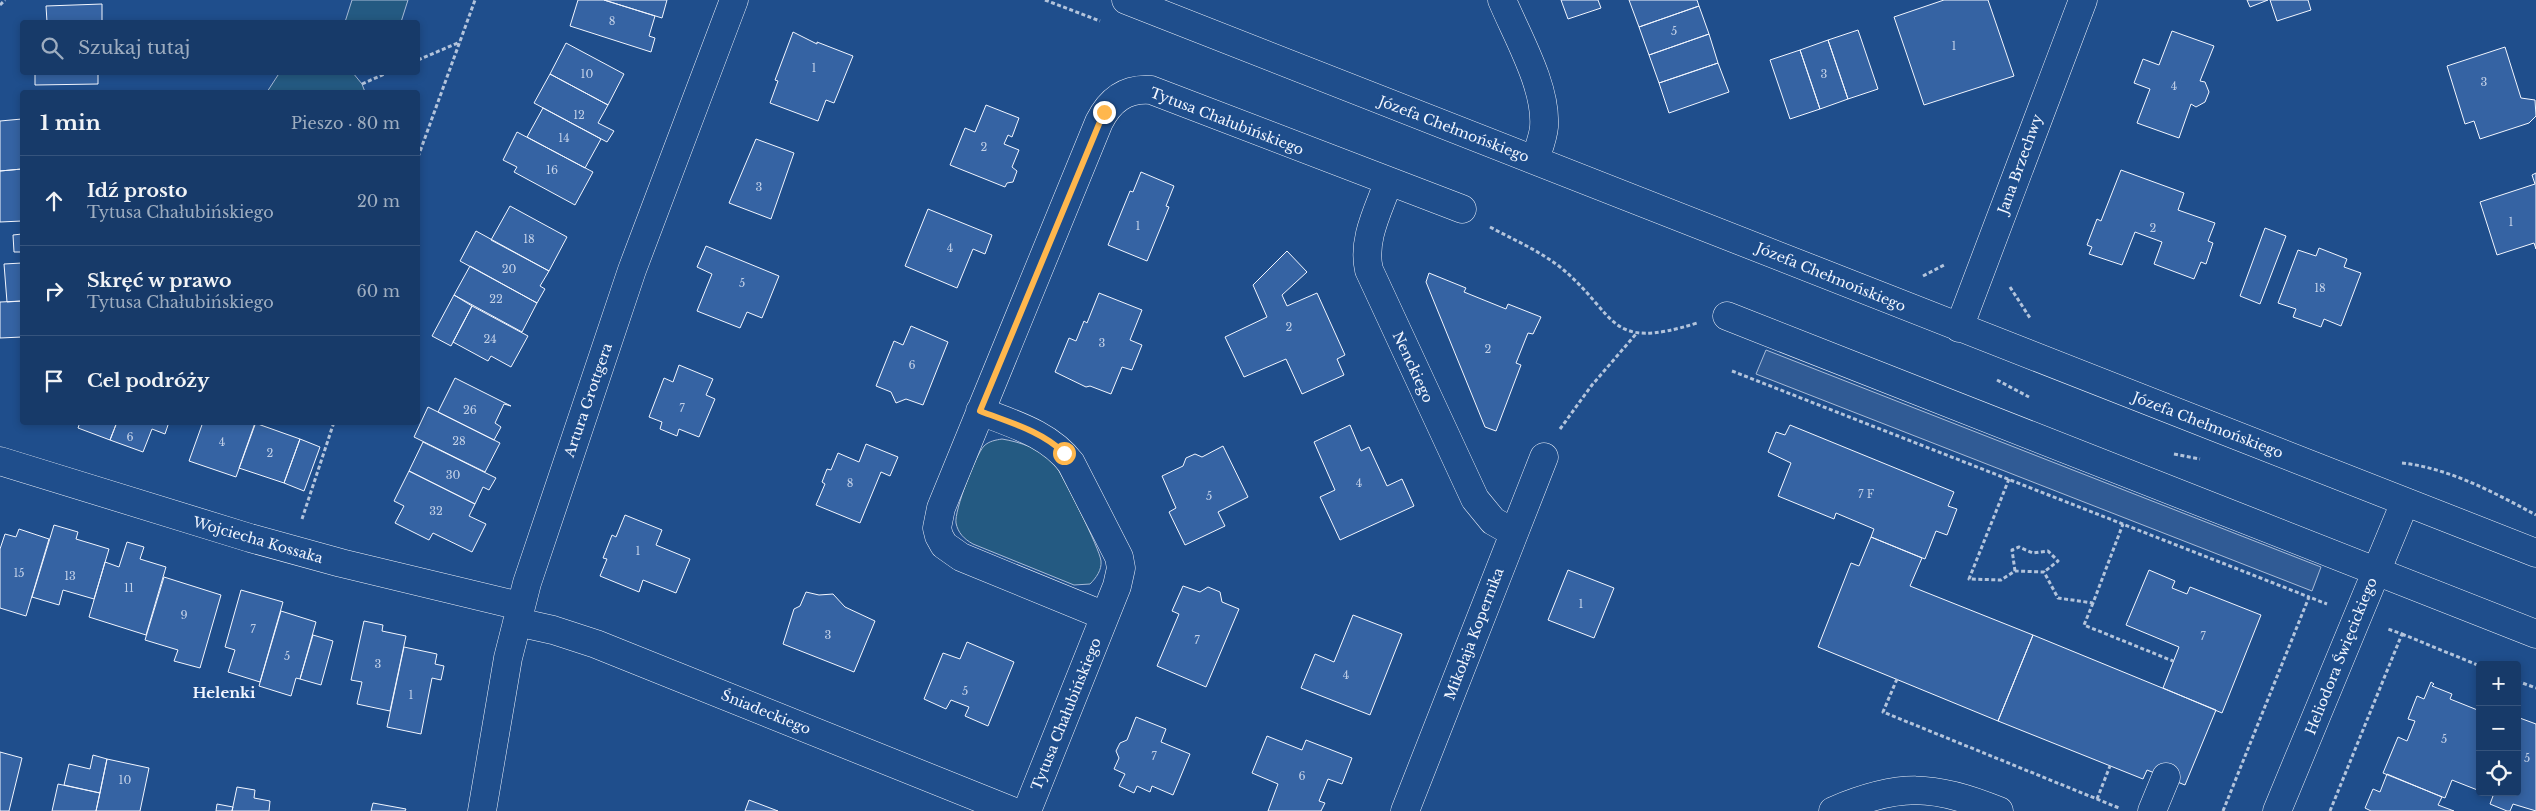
<!DOCTYPE html>
<html lang="pl">
<head>
<meta charset="utf-8">
<style>
	body { margin:0; font-family:"Libre Baskerville",serif; background:#20416f; color:#f1f3f6 }
	.controls { position:absolute; right:15px; bottom:15px; display:grid; overflow:hidden; border-radius:5px; box-shadow:0 2px 8px #0003 }
	.controls button { width:45px; height:45px; display:grid; place-items:center; padding:0; border:0; border-bottom:1px solid #36547d; background:#173a69; color:#f1f3f6; font:25px sans-serif }
	.stop { position:absolute; width:15px; height:15px; margin:-11px; border:4px solid #ffb74d; border-radius:50%; background:#fff }
	.stop.end { background:#ffb74d; border-color:#fff; box-shadow:0 1px 5px #0008 }
	.list { margin:0; padding:0; list-style:none }
	h2 { display:flex; justify-content:space-between; align-items:center; height:65px; margin:0; padding:0 20px; font-size:21px }
	h2 small { font-size:16px; font-weight:400; color:#9eadc0 }
	.list li { display:grid; grid-template-columns:32px 1fr auto; gap:15px; align-items:center; box-sizing:border-box; height:90px; padding:0 20px; border-top:1px solid #36547d }
	.list b { display:block; font-size:19px; white-space:nowrap }
	.list p { margin:0; font-size:16px; white-space:nowrap; color:#9eadc0 }
	.list em { font-size:16px; font-style:normal; color:#9eadc0 }
	.icon { flex:none; width:28px; height:28px; fill:none; stroke:currentColor; stroke-width:2; stroke-linecap:round; stroke-linejoin:round }
	.map { position:relative; flex:none; width:2536px; height:811px; overflow:hidden }
	.search { position:absolute; background:#173a69; box-shadow:0 2px 8px #0003; left:20px; top:20px; width:400px; height:55px; display:flex; align-items:center; gap:12px; box-sizing:border-box; padding:0 18px; border-radius:5px; color:#9eadc0; font-size:19px }
	.panel { position:absolute; background:#173a69; box-shadow:0 2px 8px #0003; left:20px; top:90px; width:400px; height:335px; border-radius:5px }
	.map>svg:first-child { display:block }
	.green { fill:#245a82; stroke:#a8bbd7 }
	.parking { fill:#305b95; stroke:#a8bbd7 }
	.building { fill:#3563a3; stroke:#f2f6ff }
	.lines { fill:none; stroke-linecap:round; stroke-linejoin:round }
	.minor-casing { stroke:#f2f6ff; stroke-width:29 }
	.path { stroke:#b3c4dc; stroke-width:3; stroke-dasharray:4 2.5; stroke-linecap:butt }
	.minor { stroke:#1f4e8c; stroke-width:28 }
	.route { stroke:#ffb74d; stroke-width:6 }
	.labels { text-anchor:middle; dominant-baseline:central; stroke-width:4; stroke-linejoin:round; paint-order:stroke }
	.number-label { font-size:11px; fill:#c3d1e8 }
	.street-label { font-size:14px; fill:#f2f6ff; stroke:#1f4e8c }
	.neighbourhood-label { font-size:15px; font-weight:bold; fill:#f2f6ff; stroke:#1f4e8c }
</style>
</head>
<body>
<div class="map">
<svg width="2536" height="811" viewBox="0 0 2536 811">
	<rect width="100%" height="100%" fill="#1f4e8c"/>
	<path class="green" d="M352,0H408L401,22H345Z
		M280,72L353,73L362,84L365,92H267Z
		M1002,439C1020,442 1042,449 1054,463C1062,474 1100,549 1101,561C1102,570 1096,578 1090,584L1074,585L973,544C964,539 958,533 956,523C954,511 976,454 984,446C989,441 996,440 1002,439Z"/>
	<path class="parking" d="M1766,350L2321,567L2312,591L1756,374Z"/>
	<path class="building" d="M578,0H604L655,16L649,36L655,38L651,52L570,26Z
		M604,0H667L662,18Z
		M1561,0H1598L1601,8L1568,19Z
		M1629,0H1697L1699,6L1639,27Z
		M1944,0H1988L2014,76L1924,105L1894,17Z
		M2247,0H2268L2250,7Z
		M2270,0H2308L2311,10L2277,21Z
		M102,4V22H47L46,6Z
		M1699,6L1709,34L1649,55L1639,27Z
		M1858,30L1878,89L1848,99L1828,40Z
		M2172,31L2214,46L2200,81L2205,82L2209,92L2205,102L2196,107L2191,104L2179,138L2137,123L2150,89L2134,83L2143,59L2159,65Z
		M793,32L817,44V42L853,56L834,103L826,100L818,121L770,103L778,81L775,80Z
		M1709,34L1718,63L1659,83L1649,55Z
		M1828,40L1848,99L1820,109L1800,50Z
		M566,43L624,74L608,105L550,74Z
		M2505,47L2521,98L2535,100L2536,116L2529,123L2480,139L2474,121L2465,124L2447,66Z
		M1800,50L1820,109L1790,119L1770,60Z
		M1718,63L1729,92L1669,113L1659,83Z
		M35,72H98V84L35,85Z
		M550,74L608,105L598,123L614,131L607,142L534,103Z
		M986,105L1019,118L1012,137L1008,135L1004,144L1019,150L1012,167L1017,171L1013,182L1007,183L1005,187L950,165L965,128L975,132Z
		M543,108L601,139L585,168L527,137Z
		M22,119V169L0,171V121Z
		M517,132L593,172L575,205L514,172L517,167L503,160Z
		M756,139L794,153L771,219L729,203Z
		M22,169V221L0,222V171Z
		M2121,170L2184,193L2178,210L2215,223L2208,241L2213,243L2206,264L2201,262L2194,279L2154,264L2162,242L2135,232L2122,265L2089,254L2092,247L2087,245L2097,219L2101,221Z
		M1141,172L1174,186L1166,206L1169,207L1147,261L1108,245L1130,191L1133,192Z
		M2536,173V249L2534,243L2497,255L2480,202L2535,184L2532,175Z
		M510,206L567,237L549,271L491,240Z
		M928,209L992,235L985,254L973,249L957,288L905,266Z
		M2265,228L2286,236L2260,304L2240,296Z
		M476,231L549,271L540,286L545,289L537,303L460,261Z
		M22,234V252H14L13,235Z
		M706,246L779,276L762,318L747,312L740,328L697,311L712,274L697,267Z
		M2319,248L2347,259L2344,267L2361,273L2341,326L2324,319L2321,327L2293,317L2296,309L2278,303L2298,250L2316,256Z
		M1287,251L1307,272L1282,295L1287,306L1317,293L1345,355L1337,359L1344,375L1302,394L1286,359L1244,377L1225,337L1267,317L1253,285Z
		M22,263V301L7,302L4,264Z
		M470,266L537,303L522,332L454,295Z
		M1429,273L1466,288L1464,292L1506,309L1508,304L1541,317L1533,334L1528,333L1516,363L1521,365L1496,431L1485,427L1426,282Z
		M1099,293L1142,310L1130,340L1142,345L1132,370L1122,367L1111,394L1090,386L1086,387L1055,372L1069,338L1076,341L1084,321L1087,323Z
		M454,295L472,306L451,346L432,336Z
		M22,301V337L0,338V302Z
		M472,306L528,336L511,367L491,356L488,361L453,342Z
		M911,326L948,342L923,405L906,399L896,403L891,392L876,386L894,341L903,345Z
		M679,365L713,379L706,395L715,399L699,437L679,429L677,436L660,429L662,422L649,417L664,378L673,382Z
		M455,378L511,406L504,404L495,423L501,427L494,440L438,412Z
		M428,407L500,443L485,472L414,437Z
		M80,422H117L110,440L78,428Z
		M117,422H169L165,434L152,429L143,452L110,440Z
		M203,422H256L236,477L189,461Z
		M255,423L300,439L284,483L239,468Z
		M1350,425L1361,451L1369,447L1387,486L1402,479L1414,506L1340,540L1320,497L1335,490L1314,442Z
		M1790,425L1954,492L1948,506L1957,509L1947,535L1936,531L1925,559L1871,537L1874,529L1836,513L1834,519L1778,496L1791,463L1768,452L1776,432L1785,435Z
		M300,439L320,447L304,491L284,483Z
		M423,442L496,478L489,490L483,487L475,504L409,471Z
		M866,444L898,457L890,476L881,472L860,523L816,505L825,484L822,482L827,469L831,470L838,453L859,462Z
		M1223,446L1248,497L1218,512L1225,526L1185,545L1169,512L1176,508L1162,476L1183,466L1186,458L1195,454L1202,457Z
		M409,471L475,504L469,516L486,524L472,552L433,533L429,540L395,523L404,506L394,501Z
		M625,515L662,530L656,545L690,559L676,593L643,580L639,592L600,576L607,559L603,558L612,535L616,537Z
		M54,525L78,532L76,539L109,549L94,599L63,590L59,605L32,597Z
		M19,529L49,539L26,616L0,608V549L5,534L16,537Z
		M1871,537L1922,558L1910,586L2033,635L1998,721L1818,647L1851,563L1859,566Z
		M127,542L144,547L140,559L166,567L146,635L89,617L105,562L119,567Z
		M1568,570L1614,588L1594,638L1548,620Z
		M2149,570L2175,581L2172,588L2187,594L2190,587L2261,615L2222,713L2163,688L2179,647L2126,625Z
		M164,577L221,595L200,668L174,661L178,650L145,640Z
		M1183,586L1200,592L1208,587L1220,592L1222,602L1239,609L1206,687L1157,666L1179,614L1172,611Z
		M241,590L283,602L260,682L228,672L235,650L225,647Z
		M806,592L819,595L833,594L845,607L875,621L854,672L783,644L794,609L800,606Z
		M281,611L316,622L300,679L296,678L291,696L259,686Z
		M1353,615L1402,634L1370,715L1301,688L1315,654L1334,662Z
		M364,621L383,625L382,631L406,636L390,711L357,704L362,682L351,680Z
		M313,635L333,641L321,685L300,679Z
		M2033,635L2216,710L2185,785L2147,770L2143,779L1998,721Z
		M967,642L1014,662L988,726L965,716L969,707L951,700L946,709L924,699L943,653L960,659Z
		M404,647L437,654L435,664L444,666L441,680L432,678L421,734L387,727Z
		M2431,682L2434,684L2432,686L2452,694L2450,699L2480,711V791L2452,780L2445,798L2383,773L2398,737L2407,741L2415,721L2408,719L2417,696L2424,699Z
		M1136,717L1166,729L1161,742L1190,754L1173,795L1152,786L1150,792L1137,786L1134,793L1119,786L1125,774L1114,769L1119,758L1116,751L1120,743L1127,740Z
		M2517,717L2536,724V811L2513,804L2510,811H2507L2490,804L2493,796L2483,792H2517Z
		M1267,736L1302,750L1306,740L1352,758L1342,784L1328,779L1319,801L1325,803L1321,811H1268L1278,784L1252,773Z
		M0,752L22,758L9,811H0Z
		M93,755L107,759L100,793L64,785L69,764L90,769Z
		M107,759L149,768L140,811H96Z
		M2387,774L2442,797L2438,805L2454,811H2371L2365,808L2373,789L2380,792Z
		M58,784L100,793L96,811H52Z
		M237,787L255,790L254,798L270,801L269,811H232Z
		M749,800L778,811H745Z
		M373,803L406,809L405,811H371Z
		M217,804L233,807L232,811H216Z"/>
	<g class="lines">
		<defs>
			<path id="minor" d="M1126,0L2536,553
				M1502,0C1517,36 1547,87 1544,127C1543,138 1538,150 1535,160
				M1388,183C1378,211 1362,240 1369,270L1475,499L1493,521L1514,533
				M1727,316L2536,634
				M1959,328L2083,0
				M980,411C1013,424 1049,434 1071,463L1119,557L1121,568L1117,586L1027,811
				M0,461L250,538L341,563L520,606
				M1105,616L961,557L944,545L939,536L937,528L941,508L1099,122C1110,100 1126,88 1151,90L1462,209
				M517,622L553,630L596,644L1012,811
				M482,811L508,658L527,583L632,270L734,0
				M1405,811L1544,457
				M1833,811C1898,783 1934,784 1999,811
				M2152,811L2166,777
				M2277,811L2405,502"/>
		</defs>
		<use href="#minor" class="minor-casing"/>
		<path class="path" d="M1045,0L1100,21
			M0,5L5,0
			M418,60L460,42
			M362,84L389,72
			M418,157L475,0
			M1490,227C1514,240 1538,250 1560,267C1619,315 1605,352 1697,323
			M1923,276L1946,264
			M2010,287L2030,318
			M1732,371L2309,597
			M1997,380L2029,397
			M1560,429L1592,385L1636,334
			M2174,454L2200,459
			M2402,463C2449,468 2495,493 2536,515
			M2009,479L1969,579L2001,580L2015,571L2044,572L2058,598L2093,603L2123,524
			M302,519L334,422
			M2015,571L2012,550L2019,547L2033,553L2048,551L2058,561L2044,572
			M2093,603L2084,625L2173,661
			M2402,634L2480,666
			M1897,679L1883,712L2119,808
			M2517,681L2536,688
			M2097,799L2110,766
			M2223,811L2309,597L2327,604
			M2330,811L2402,634L2388,629"/>
		<use href="#minor" class="minor"/>
	</g>
	<g class="lines">
		<path class="route" d="M1064,453C1042,431 1008,422 980,411L1104,112"/>
	</g>
	<g class="labels">
		<g class="number-label">
			<text x="612" y="21">8</text>
			<text x="1674" y="31">5</text>
			<text x="1954" y="46">1</text>
			<text x="814" y="68">1</text>
			<text x="587" y="74">10</text>
			<text x="1824" y="74">3</text>
			<text x="2484" y="82">3</text>
			<text x="2174" y="86">4</text>
			<text x="579" y="115">12</text>
			<text x="564" y="138">14</text>
			<text x="984" y="147">2</text>
			<text x="552" y="170">16</text>
			<text x="759" y="187">3</text>
			<text x="2511" y="222">1</text>
			<text x="1138" y="226">1</text>
			<text x="2153" y="228">2</text>
			<text x="529" y="239">18</text>
			<text x="950" y="248">4</text>
			<text x="509" y="269">20</text>
			<text x="742" y="283">5</text>
			<text x="2320" y="288">18</text>
			<text x="496" y="299">22</text>
			<text x="1289" y="327">2</text>
			<text x="490" y="339">24</text>
			<text x="1102" y="343">3</text>
			<text x="1488" y="349">2</text>
			<text x="912" y="365">6</text>
			<text x="682" y="408">7</text>
			<text x="470" y="410">26</text>
			<text x="130" y="437">6</text>
			<text x="459" y="441">28</text>
			<text x="222" y="442">4</text>
			<text x="270" y="453">2</text>
			<text x="453" y="475">30</text>
			<text x="850" y="483">8</text>
			<text x="1359" y="483">4</text>
			<text x="1866" y="494">7 F</text>
			<text x="1209" y="496">5</text>
			<text x="436" y="511">32</text>
			<text x="638" y="551">1</text>
			<text x="19" y="573">15</text>
			<text x="70" y="576">13</text>
			<text x="129" y="588">11</text>
			<text x="1581" y="604">1</text>
			<text x="184" y="615">9</text>
			<text x="253" y="629">7</text>
			<text x="828" y="635">3</text>
			<text x="2203" y="636">7</text>
			<text x="1197" y="640">7</text>
			<text x="287" y="656">5</text>
			<text x="378" y="664">3</text>
			<text x="1346" y="675">4</text>
			<text x="965" y="691">5</text>
			<text x="411" y="695">1</text>
			<text x="2444" y="739">5</text>
			<text x="1154" y="756">7</text>
			<text x="2527" y="758">5</text>
			<text x="1302" y="776">6</text>
			<text x="125" y="780">10</text>
		</g>
		<g class="street-label">
			<text transform="translate(1227 121) rotate(21)">Tytusa Chałubińskiego</text>
			<text transform="translate(1454 129) rotate(21)">Józefa Chełmońskiego</text>
			<text transform="translate(2020 164) rotate(-70)">Jana Brzechwy</text>
			<text transform="translate(1831 277) rotate(22)">Józefa Chełmońskiego</text>
			<text transform="translate(1413 367) rotate(65)">Nenckiego</text>
			<text transform="translate(588 400) rotate(-71)">Artura Grottgera</text>
			<text transform="translate(2208 425) rotate(21)">Józefa Chełmońskiego</text>
			<text transform="translate(258 540) rotate(16)">Wojciecha Kossaka</text>
			<text transform="translate(1474 634) rotate(-69)">Mikołaja Kopernika</text>
			<text transform="translate(2341 656) rotate(-68)">Heliodora Święcickiego</text>
			<text transform="translate(766 712) rotate(22)">Śniadeckiego</text>
			<text transform="translate(1066 714) rotate(-68)">Tytusa Chałubińskiego</text>
		</g>
		<g class="neighbourhood-label">
			<text x="224" y="692">Helenki</text>
		</g>
	</g>
</svg>
<div class="controls">
<button>+</button>
<button>−</button>
<button><svg class="icon" aria-label="locate" viewBox="0 0 24 24"><circle cx="12" cy="12" r="6"/><path d="M12 2v4M12 18v4M2 12h4M18 12h4"/></svg></button>
</div>
<div class="stop" style="left:1064px;top:453px"></div>
<div class="stop end" style="left:1104px;top:112px"></div>
<div class="search"><svg class="icon" aria-label="search" viewBox="0 0 24 24"><circle cx="10" cy="10" r="6"/><path d="M15 15l6 6"/></svg>Szukaj tutaj</div>
<section class="panel">
<h2>1 min<small>Pieszo · 80 m</small></h2>
<ul class="list">
<li><svg class="icon" aria-label="ahead" viewBox="0 0 24 24"><path d="M12 20V5M6 11l6-6 6 6"/></svg><div><b>Idź prosto</b><p>Tytusa Chałubińskiego</p></div><em>20 m</em></li>
<li><svg class="icon" aria-label="right" viewBox="0 0 24 24"><path d="M7 20v-9h11M14 6l5 5-5 5"/></svg><div><b>Skręć w prawo</b><p>Tytusa Chałubińskiego</p></div><em>60 m</em></li>
<li><svg class="icon" aria-label="arrive" viewBox="0 0 24 24"><path d="M6 21V4h12l-3 4 3 4H6"/></svg><div><b>Cel podróży</b></div></li>
</ul>
</section>
</div>
</body>
</html>
